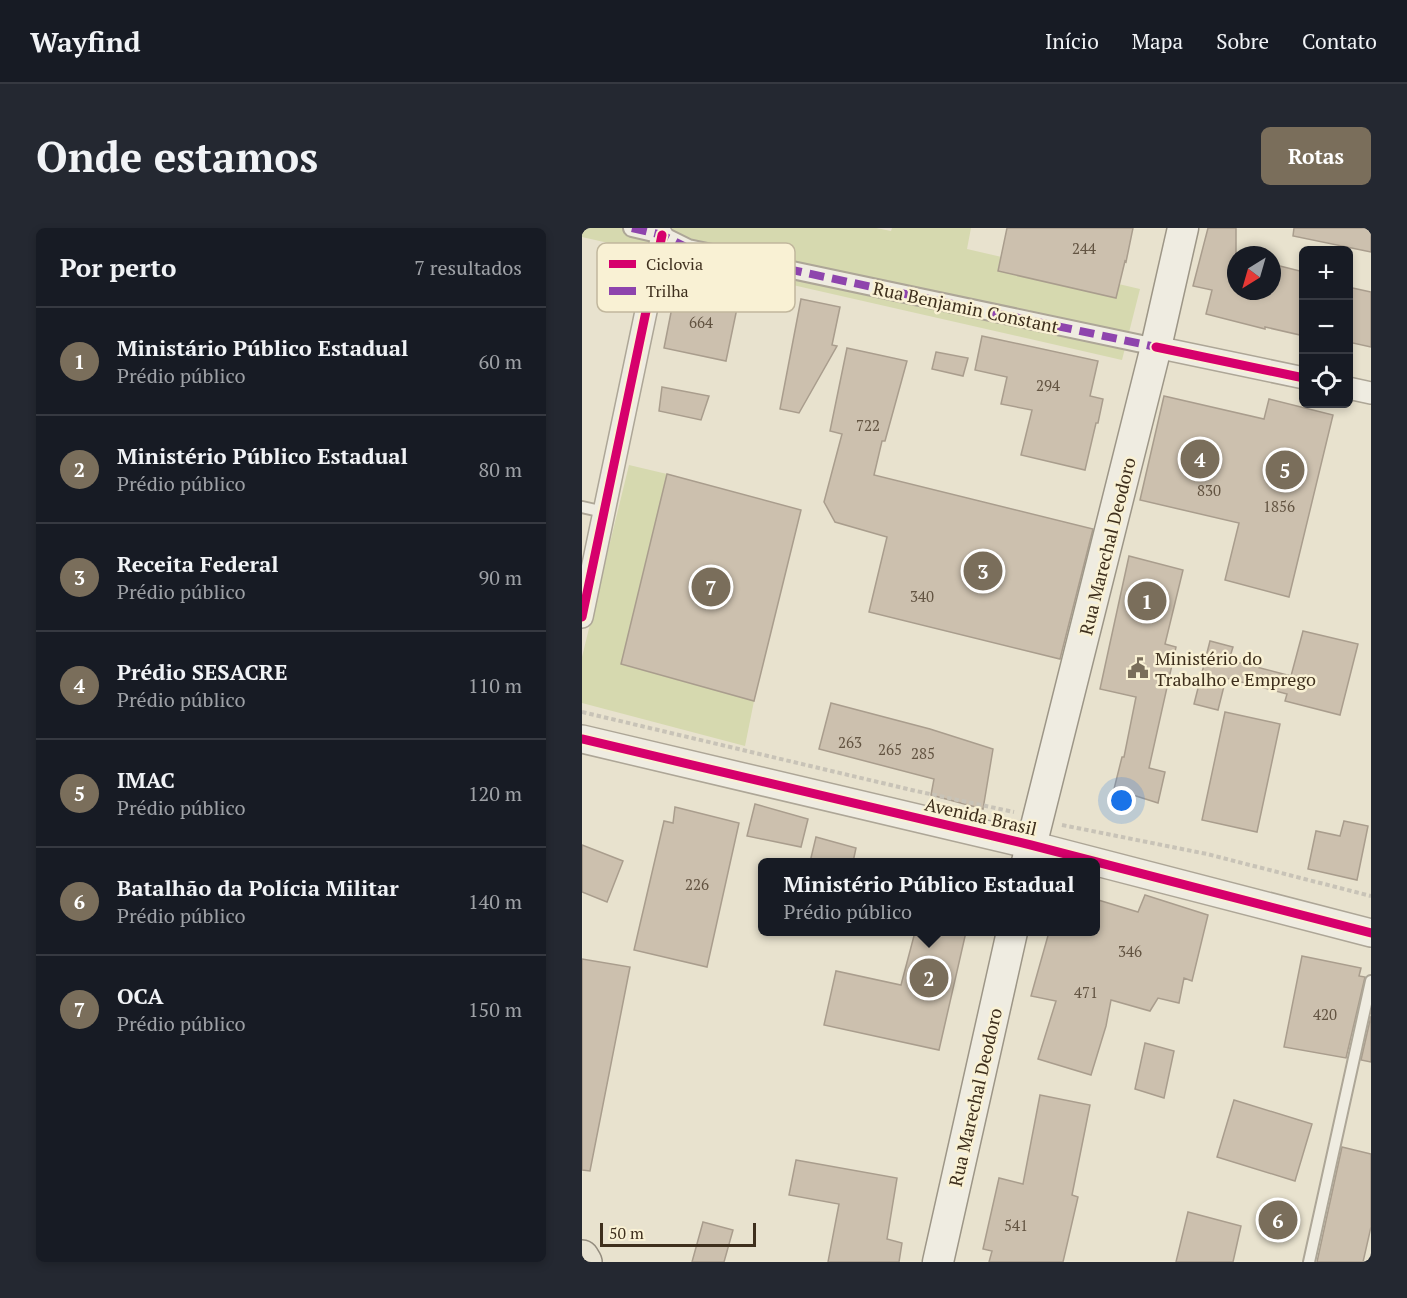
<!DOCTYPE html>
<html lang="pt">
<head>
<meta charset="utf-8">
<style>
	body { margin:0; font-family:"PT Serif",serif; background:#242831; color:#f1f3f6 }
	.controls { position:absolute; right:18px; top:18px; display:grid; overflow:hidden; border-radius:9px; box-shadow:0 3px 9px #0003 }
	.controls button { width:54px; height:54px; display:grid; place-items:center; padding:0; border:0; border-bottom:2px solid #363941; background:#171b24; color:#f1f3f6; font:30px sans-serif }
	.compass { position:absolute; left:645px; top:18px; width:54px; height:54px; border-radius:50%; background:#171b24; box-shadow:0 3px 9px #0003; rotate:217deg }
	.scale { position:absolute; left:18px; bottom:15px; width:156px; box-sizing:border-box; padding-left:6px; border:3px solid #3e2f1d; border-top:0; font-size:16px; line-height:21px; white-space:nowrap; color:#3e2f1d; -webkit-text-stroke:4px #f9f1d4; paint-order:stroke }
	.you { position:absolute; left:540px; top:573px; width:21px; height:21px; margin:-15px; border:4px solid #fff; border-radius:50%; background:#1a73e8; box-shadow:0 0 0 9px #1a73e833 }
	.badge { display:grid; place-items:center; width:39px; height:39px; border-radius:50%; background:#7a6e5b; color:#fff; font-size:20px; font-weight:700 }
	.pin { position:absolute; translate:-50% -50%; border:3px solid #fff; box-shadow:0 2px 6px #0006 }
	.popup { position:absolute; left:176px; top:630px; width:342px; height:78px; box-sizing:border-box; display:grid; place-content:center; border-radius:9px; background:#171b24; filter:drop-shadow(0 2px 4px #0005); font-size:20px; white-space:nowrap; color:#9ea1a6 }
	.popup b { font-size:22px; color:#f1f3f6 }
	.popup::after { content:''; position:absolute; left:50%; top:100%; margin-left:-12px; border:12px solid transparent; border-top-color:#171b24 }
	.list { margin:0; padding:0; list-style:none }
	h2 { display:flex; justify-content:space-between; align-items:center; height:78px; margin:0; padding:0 24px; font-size:26px }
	h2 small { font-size:20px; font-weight:400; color:#9ea1a6 }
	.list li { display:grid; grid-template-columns:39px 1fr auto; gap:18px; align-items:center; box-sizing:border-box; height:108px; padding:0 24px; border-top:2px solid #363941 }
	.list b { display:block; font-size:22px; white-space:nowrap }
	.list p { margin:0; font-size:20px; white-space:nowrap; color:#9ea1a6 }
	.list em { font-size:20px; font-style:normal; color:#9ea1a6 }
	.icon { flex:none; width:33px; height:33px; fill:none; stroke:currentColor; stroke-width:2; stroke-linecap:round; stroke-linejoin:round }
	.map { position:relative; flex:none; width:789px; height:1034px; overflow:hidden; border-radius:9px }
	header { display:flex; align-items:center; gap:36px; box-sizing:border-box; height:84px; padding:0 30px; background:#171b24; border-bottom:2px solid #363941 }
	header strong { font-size:28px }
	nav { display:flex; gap:33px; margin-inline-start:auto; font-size:21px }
	.intro { display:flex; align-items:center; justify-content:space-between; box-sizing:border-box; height:144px; padding:0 36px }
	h1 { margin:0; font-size:42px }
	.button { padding:15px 27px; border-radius:9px; background:#7a6e5b; color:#fff; font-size:21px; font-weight:700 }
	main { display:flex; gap:36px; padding:0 36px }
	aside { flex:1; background:#171b24; border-radius:9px; box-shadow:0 3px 9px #0003 }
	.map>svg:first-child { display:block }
	.green { fill:#d6d9af }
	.building { fill:#ccc0ae; stroke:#a99d8d; stroke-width:1.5 }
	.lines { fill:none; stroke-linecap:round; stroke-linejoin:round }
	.service-casing { stroke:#ada697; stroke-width:14 }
	.pedestrian-casing { stroke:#ada697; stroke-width:20 }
	.minor-casing { stroke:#ada697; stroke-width:24 }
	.tertiary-casing { stroke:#ada697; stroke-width:30 }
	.secondary-casing { stroke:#9d9687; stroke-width:33 }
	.primary-casing { stroke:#938c7e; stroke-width:36 }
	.path { stroke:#c8c3b7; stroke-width:4; stroke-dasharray:4.5 3; stroke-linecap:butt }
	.service { stroke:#efece1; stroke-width:10 }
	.pedestrian { stroke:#efece1; stroke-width:16 }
	.minor { stroke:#efece1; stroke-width:21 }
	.tertiary { stroke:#efece1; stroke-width:27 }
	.secondary { stroke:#efece1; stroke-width:30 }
	.primary { stroke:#e7e2d1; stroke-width:33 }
	.quiet { stroke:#8e44ad; stroke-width:8; stroke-dasharray:15 8; stroke-linecap:butt }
	.cycleway-casing { stroke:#f9f1d4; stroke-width:13 }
	.cycleway { stroke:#d6006c; stroke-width:9 }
	.labels { text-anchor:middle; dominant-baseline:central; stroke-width:5; stroke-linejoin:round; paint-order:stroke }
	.number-label { font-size:15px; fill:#625341 }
	.street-label { font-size:18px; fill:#3e2f1d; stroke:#f9f1d4 }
	.poi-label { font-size:18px; fill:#3e2f1d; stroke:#f9f1d4; text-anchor:start }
	.key { fill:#f9f1d4; stroke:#c1b79d; stroke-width:1.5 }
	.key-label { font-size:16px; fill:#3e2f1d }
</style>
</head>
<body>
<header>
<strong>Wayfind</strong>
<nav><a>Início</a><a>Mapa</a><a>Sobre</a><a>Contato</a></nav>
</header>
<div class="intro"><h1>Onde estamos</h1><a class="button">Rotas</a></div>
<main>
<aside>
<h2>Por perto<small>7 resultados</small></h2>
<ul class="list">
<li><span class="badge">1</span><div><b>Ministário Público Estadual</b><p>Prédio público</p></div><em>60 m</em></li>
<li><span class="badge">2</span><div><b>Ministério Público Estadual</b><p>Prédio público</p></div><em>80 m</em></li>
<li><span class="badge">3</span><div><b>Receita Federal</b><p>Prédio público</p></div><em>90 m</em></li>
<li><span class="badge">4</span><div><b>Prédio SESACRE</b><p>Prédio público</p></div><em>110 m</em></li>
<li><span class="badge">5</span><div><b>IMAC</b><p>Prédio público</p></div><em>120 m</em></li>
<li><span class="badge">6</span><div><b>Batalhão da Polícia Militar</b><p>Prédio público</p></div><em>140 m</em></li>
<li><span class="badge">7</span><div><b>OCA</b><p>Prédio público</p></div><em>150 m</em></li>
</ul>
</aside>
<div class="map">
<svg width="789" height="1034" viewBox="0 0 789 1034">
	<rect width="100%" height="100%" fill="#e8e2ce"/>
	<path class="green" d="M0,0H294L309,3L310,0H389L385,21L558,61L540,132L0,9Z
		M47,237L85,246L39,436L172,473L163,518L0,475V429Z"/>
	<path class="building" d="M425,0H551L544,34L543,33L534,70L416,43Z
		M626,0H654V63H690V36L722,44V94L718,107L683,99V101L624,86L630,62L611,58Z
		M712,0H789V24L711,8Z
		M96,49L159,61L144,133L82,120Z
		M766,59L789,64V119L766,114Z
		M219,71L258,79L250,117L255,118L217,185L198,181Z
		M400,108L516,133L508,168L521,171L516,195H514L503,242L439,227L450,182L419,176L425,149L393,142Z
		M265,120L325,133L303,213H300L292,247L511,301L478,431L287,384L305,309L253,294L242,274L260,206L248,203Z
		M354,124L386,130L381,148L350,141Z
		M80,159L127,168L119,192L77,183Z
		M582,168L682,191L687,171L751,187L707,369L643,352L657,295L558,272Z
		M85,246L219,282L172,473L39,436Z
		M547,328L601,342L583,416L594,419L567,540L583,544L576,575L532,561L540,529H542L554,469L518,461Z
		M721,403L776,416L758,487L703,473L705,466L644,450L636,482L612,476L628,413L651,419L647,432L709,448Z
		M249,475L348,501L411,521L401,581L349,567L352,551L237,521Z
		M643,484L698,496L675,604L620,592Z
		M173,576L226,591L219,619L165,608Z
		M93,579L157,595L125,739L52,722L82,593L91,595Z
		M762,593L786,598L775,652L726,641L734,603L758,608Z
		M234,609L274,620L271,634H228Z
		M0,617L41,633L25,674L0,664Z
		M563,667L626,687L610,753L602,750L597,775L576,770L568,783L529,772L524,798L509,847L456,831L474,773L449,768L467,704H513V671L556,684Z
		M333,704H384L357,822L242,797L254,743L319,757Z
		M720,728L779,740L777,748L783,749L764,830L702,819Z
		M0,731L48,739L8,943L0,942Z
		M789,788V834L779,832Z
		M563,815L592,823L582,870L553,861Z
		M458,867L508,877L490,967L496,969L481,1034H407L410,1023L401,1021L417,950L441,956Z
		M652,872L730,896L713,953L635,929Z
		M760,919L789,926V999L781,1034H735Z
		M214,932L315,950L305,1011L320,1015L317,1034H246L257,976L207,967Z
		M606,984L659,998L651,1034H594Z
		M121,994L151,1002L142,1034H110Z"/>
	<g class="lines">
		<defs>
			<path id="service" d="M0,279L22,284
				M727,1034L789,753"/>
			<path id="pedestrian" d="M50,0L80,7L106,20L574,119"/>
			<path id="minor" d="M574,119L722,150
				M766,160L789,165
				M0,389L80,7"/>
			<path id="tertiary" d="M0,511L449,617L789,705"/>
			<path id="secondary" d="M445,634L574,119L601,0
				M356,1034L430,704"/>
			<path id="primary" d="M0,1029L3,1034"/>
		</defs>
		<use href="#service" class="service-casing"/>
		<use href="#pedestrian" class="pedestrian-casing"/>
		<use href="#minor" class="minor-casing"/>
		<use href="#tertiary" class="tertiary-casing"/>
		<use href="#secondary" class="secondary-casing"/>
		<use href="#primary" class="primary-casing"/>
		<path class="path" d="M0,484L334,563L432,584
			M480,597L625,626L789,668"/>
		<use href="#service" class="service"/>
		<use href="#pedestrian" class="pedestrian"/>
		<use href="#minor" class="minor"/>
		<use href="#tertiary" class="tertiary"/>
		<use href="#secondary" class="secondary"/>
		<use href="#primary" class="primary"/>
		<path class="quiet" d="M50,0L80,7L106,20L574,119"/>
		<defs>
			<path id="cycleway" d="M574,119L722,150
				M0,389L80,7
				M0,511L449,617L789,705"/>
		</defs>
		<use href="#cycleway" class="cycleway-casing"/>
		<use href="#cycleway" class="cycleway"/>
	</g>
	<defs>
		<symbol id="civic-bare" viewBox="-9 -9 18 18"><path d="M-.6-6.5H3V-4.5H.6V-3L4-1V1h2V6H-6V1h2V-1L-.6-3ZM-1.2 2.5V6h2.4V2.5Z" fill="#7a6e5b" stroke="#f9f1d4" stroke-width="2.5" paint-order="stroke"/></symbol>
	</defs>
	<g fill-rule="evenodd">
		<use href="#civic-bare" x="541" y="425" width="30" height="30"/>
	</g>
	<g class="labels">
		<g class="number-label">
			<text x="502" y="20">244</text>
			<text x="119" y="94">664</text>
			<text x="466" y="157">294</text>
			<text x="286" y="197">722</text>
			<text x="627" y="262">830</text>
			<text x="697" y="278">1856</text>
			<text x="340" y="368">340</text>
			<text x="268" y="514">263</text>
			<text x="308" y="521">265</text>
			<text x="341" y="525">285</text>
			<text x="115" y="656">226</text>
			<text x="548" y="723">346</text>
			<text x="504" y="764">471</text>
			<text x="743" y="786">420</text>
			<text x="434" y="997">541</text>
		</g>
		<g class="street-label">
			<text transform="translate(384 79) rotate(12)">Rua Benjamin Constant</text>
			<text transform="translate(525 318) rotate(-76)">Rua Marechal Deodoro</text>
			<text transform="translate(399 588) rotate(13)">Avenida Brasil</text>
			<text transform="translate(393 869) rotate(-77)">Rua Marechal Deodoro</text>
		</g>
		<g class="poi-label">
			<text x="573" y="430">Ministério do<tspan x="573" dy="21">Trabalho e Emprego</tspan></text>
		</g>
	</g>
	<rect x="15" y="15" width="198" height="69" rx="9" class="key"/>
	<rect x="27" y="32" width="27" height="8" fill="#d6006c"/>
	<rect x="27" y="59" width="27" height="8" fill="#8e44ad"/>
	<g class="key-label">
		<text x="64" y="42">Ciclovia</text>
		<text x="64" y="69">Trilha</text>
	</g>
</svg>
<div class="controls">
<button>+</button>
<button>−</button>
<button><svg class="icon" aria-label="locate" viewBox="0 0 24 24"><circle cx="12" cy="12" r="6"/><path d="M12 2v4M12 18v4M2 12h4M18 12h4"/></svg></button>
</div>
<svg class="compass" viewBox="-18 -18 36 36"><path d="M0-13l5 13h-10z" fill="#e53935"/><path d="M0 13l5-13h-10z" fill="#9ea1a6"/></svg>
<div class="scale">50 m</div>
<div class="you"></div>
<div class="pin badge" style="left:565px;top:373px">1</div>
<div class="pin badge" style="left:347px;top:750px">2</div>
<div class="popup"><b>Ministério Público Estadual</b>Prédio público</div>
<div class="pin badge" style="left:401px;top:343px">3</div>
<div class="pin badge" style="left:618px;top:231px">4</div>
<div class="pin badge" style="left:703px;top:242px">5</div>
<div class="pin badge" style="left:696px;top:992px">6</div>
<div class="pin badge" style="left:129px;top:359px">7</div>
</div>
</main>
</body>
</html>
